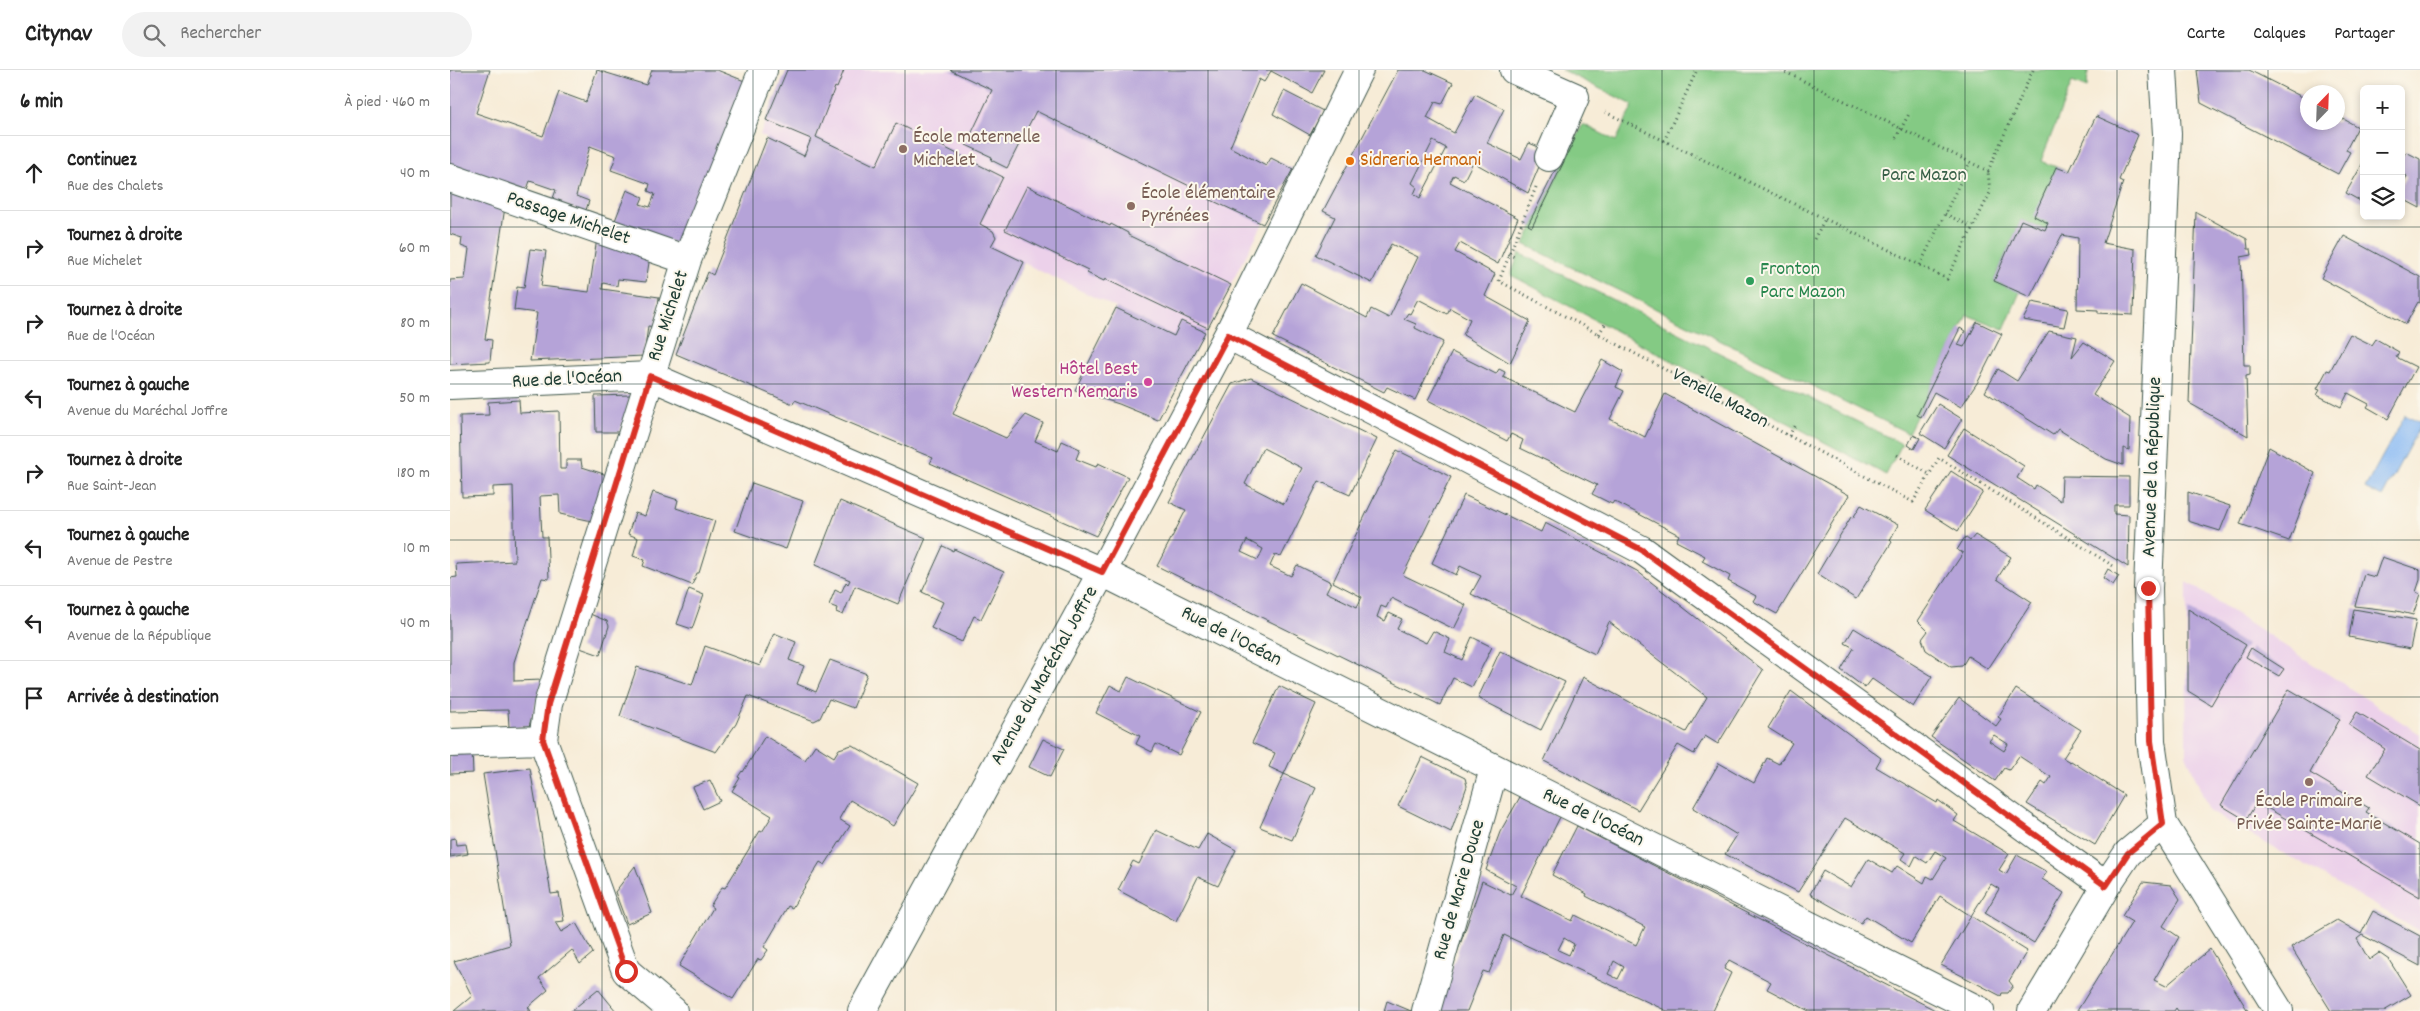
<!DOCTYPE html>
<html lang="fr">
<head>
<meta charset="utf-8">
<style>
	body { margin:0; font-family:Dekko,sans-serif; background:#f2f2f2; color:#222 }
	.controls { position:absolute; right:15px; top:15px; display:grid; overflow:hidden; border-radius:8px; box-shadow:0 2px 8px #0003 }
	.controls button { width:45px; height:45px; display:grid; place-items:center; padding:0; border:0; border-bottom:1px solid #e0e0e0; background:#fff; color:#222; font:25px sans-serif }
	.compass { position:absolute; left:1850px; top:15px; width:45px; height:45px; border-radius:50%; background:#fff; box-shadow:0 2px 8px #0003; rotate:23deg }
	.stop { position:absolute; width:15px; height:15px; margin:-11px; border:4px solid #d93025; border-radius:50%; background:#fff }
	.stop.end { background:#d93025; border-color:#fff; box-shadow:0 1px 5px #0008 }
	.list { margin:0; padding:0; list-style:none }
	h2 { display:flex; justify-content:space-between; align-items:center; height:65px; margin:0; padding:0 20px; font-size:21px }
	h2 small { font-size:16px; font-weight:400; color:#767676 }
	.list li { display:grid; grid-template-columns:32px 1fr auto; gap:15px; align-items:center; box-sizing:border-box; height:75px; padding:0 20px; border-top:1px solid #e0e0e0 }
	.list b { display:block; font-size:19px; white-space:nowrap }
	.list p { margin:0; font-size:16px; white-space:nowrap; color:#767676 }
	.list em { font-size:16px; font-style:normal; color:#767676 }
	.icon { flex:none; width:28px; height:28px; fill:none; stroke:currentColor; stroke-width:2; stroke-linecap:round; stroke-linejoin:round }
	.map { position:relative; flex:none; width:1970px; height:941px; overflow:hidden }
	header { display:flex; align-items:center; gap:30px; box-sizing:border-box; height:70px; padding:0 25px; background:#fff; border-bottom:1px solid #e0e0e0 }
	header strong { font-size:24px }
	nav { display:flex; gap:28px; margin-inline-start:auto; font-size:18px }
	.search { width:350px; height:45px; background:#f2f2f2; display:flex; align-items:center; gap:12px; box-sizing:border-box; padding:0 18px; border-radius:28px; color:#767676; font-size:19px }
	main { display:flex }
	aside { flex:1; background:#fff }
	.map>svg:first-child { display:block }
	.built { fill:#ecd1ea }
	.green { fill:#84ca84; stroke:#52845c }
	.water { fill:#88b9f4; stroke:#547b94 }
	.building { fill:#b5a3d8; fill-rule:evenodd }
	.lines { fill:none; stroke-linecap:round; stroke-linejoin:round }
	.minor-casing { stroke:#3f574c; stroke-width:30 }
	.path { stroke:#3f574c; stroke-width:3; stroke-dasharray:1 4; stroke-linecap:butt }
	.minor { stroke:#fff; stroke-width:28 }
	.route { stroke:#d93025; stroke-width:6 }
	.grid { fill:none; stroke:#1f3d34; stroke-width:1; stroke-opacity:0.55 }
	.education-dot { fill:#8d6e63; stroke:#fbf7ec; stroke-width:2 }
	.food-dot { fill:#e8710a; stroke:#fbf7ec; stroke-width:2 }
	.leisure-dot { fill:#2e9e5b; stroke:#fbf7ec; stroke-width:2 }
	.hotel-dot { fill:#d1479c; stroke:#fbf7ec; stroke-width:2 }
	.labels { text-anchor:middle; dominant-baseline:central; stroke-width:4; stroke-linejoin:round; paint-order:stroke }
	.education-label { font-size:20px; fill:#785e54; stroke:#fbf7ec; text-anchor:start }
	.food-label { font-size:20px; fill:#c56008; stroke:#fbf7ec; text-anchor:start }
	.park-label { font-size:20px; fill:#386048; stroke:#fbf7ec }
	.street-label { font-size:20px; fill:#1f3d34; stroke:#fbf7ec }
	.leisure-label { font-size:20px; fill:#27864d; stroke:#fbf7ec; text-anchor:start }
	.hotel-label { font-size:20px; fill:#b23c85; stroke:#fbf7ec; text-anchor:end }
</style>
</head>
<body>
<header>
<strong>Citynav</strong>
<div class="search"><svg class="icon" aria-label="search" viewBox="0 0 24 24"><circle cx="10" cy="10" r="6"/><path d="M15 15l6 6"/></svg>Rechercher</div>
<nav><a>Carte</a><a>Calques</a><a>Partager</a></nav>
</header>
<main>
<aside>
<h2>6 min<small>À pied · 460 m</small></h2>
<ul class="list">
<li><svg class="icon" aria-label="ahead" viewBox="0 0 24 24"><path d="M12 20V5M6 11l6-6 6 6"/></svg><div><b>Continuez</b><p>Rue des Chalets</p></div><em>40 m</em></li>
<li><svg class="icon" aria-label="right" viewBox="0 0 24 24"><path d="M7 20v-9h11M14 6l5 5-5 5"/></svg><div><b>Tournez à droite</b><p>Rue Michelet</p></div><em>60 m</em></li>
<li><svg class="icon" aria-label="right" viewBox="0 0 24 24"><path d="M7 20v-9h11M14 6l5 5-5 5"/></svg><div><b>Tournez à droite</b><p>Rue de l'Océan</p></div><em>80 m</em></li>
<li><svg class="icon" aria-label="left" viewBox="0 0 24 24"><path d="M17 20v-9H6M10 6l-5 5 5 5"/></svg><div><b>Tournez à gauche</b><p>Avenue du Maréchal Joffre</p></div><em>50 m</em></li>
<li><svg class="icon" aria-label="right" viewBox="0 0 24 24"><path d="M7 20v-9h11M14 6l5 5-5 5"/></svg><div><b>Tournez à droite</b><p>Rue Saint-Jean</p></div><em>180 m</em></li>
<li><svg class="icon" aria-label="left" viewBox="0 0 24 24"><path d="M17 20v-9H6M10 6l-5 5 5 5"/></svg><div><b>Tournez à gauche</b><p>Avenue de Pestre</p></div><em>10 m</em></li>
<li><svg class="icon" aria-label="left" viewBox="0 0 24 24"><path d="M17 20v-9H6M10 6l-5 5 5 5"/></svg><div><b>Tournez à gauche</b><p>Avenue de la République</p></div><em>40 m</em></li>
<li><svg class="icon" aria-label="arrive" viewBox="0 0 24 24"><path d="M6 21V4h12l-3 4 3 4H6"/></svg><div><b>Arrivée à destination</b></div></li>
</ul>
</aside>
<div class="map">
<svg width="1970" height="941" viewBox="0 0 1970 941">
	<rect width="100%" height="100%" fill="#fbf7ec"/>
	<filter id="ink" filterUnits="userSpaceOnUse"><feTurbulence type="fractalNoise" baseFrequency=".02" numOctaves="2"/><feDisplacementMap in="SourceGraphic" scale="10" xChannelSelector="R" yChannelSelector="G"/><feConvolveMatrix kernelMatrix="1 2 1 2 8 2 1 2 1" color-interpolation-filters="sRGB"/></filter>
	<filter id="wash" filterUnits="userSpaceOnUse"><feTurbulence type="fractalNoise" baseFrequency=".0096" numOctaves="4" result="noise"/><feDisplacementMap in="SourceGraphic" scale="20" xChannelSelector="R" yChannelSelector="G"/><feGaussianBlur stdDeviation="1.12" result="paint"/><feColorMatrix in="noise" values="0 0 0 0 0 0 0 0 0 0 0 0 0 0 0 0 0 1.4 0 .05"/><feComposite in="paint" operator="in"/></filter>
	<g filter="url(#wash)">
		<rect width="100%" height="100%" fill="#f7ecd7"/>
		<path class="built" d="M337,0H583L832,118L747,277L310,65Z
			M1737,512L1970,664V861L1759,741L1736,684Z"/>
		<path class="green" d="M1112,0H1638L1637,18L1622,12L1591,91L1619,102L1612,165L1571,150L1544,211L1570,222L1554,259L1517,245L1458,363L1074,174L1133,54L1166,71L1183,35Z
			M1069,183L1452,374L1436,405L1061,205Z"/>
		<path class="water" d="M1955,345L1970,353V356L1932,427L1915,418Z"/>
		<g id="blocks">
			<path class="building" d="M0,0H40L26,43L93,66L109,22L136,32L147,0L196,15L202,0H267L302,14L231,175L164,153L177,120L193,127L190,134L200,137L205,124L198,121L200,114L161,100L166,86L140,76L126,126L139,131L135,143L102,131L106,120L80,111L76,122L0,97Z
				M337,0H394L387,18L385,17L366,67L426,96L446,53L553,107L530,154L543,161L546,167L541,176L574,192L503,344L556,368L576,345L593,353L585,371L608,381L612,371L630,379L626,389L646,397L648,393L678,407L646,466L480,393L483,388L345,330L343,334L226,284L258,202L263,205L317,68L354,86L361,69L316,50Z
				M500,0H874L862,23L821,1L814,12L809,9L780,77L816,96L821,88L843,99L813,154L759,129L760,126L586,41L557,98L541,90L542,87L516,75L542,20Z
				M948,0H975L1003,13L992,34L985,32L977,48L1004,63L1025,24L1054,39L1037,73L1071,89L1079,73L1096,80L1078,123L1023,92L1014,110L1004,105L1000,112L1068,148L1048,194L1010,173L1005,182L1045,204L1035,226L1080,251L1060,293L1013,265L1020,249L1000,238L997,244L968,229L960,244L958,243L954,249L966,254L965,258L993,272L965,330L937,317L934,322L823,267L851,213L917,248L921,239L939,248L968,187L941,174L922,213L866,185L885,147L873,141ZM983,71L996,78L970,128L964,124L967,117L962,113Z
				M1747,0H1799L1858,30V52H1888V46L1908,57L1896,80L1900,82L1888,104L1751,33Z
				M834,21L873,41L860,65L823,44Z
				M1646,46L1688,65L1669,110L1673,112L1653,173L1685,179L1683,245L1648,243V240L1627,239L1628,168L1612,165L1580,227L1544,211L1571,150L1595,160L1598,153L1584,146L1606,97L1619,102Z
				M1122,67L1125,69L1082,157L1078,155Z
				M1956,82L1970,89V138L1951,128V117L1957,106L1951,102V90Z
				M1914,91V133L1896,123Z
				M577,116L660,156L661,154L678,163V165L781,215L758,258L655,209L654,211L637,203L638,200L555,160Z
				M0,118L55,137L35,269L42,270L40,292L0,294V210L15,209L19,179L11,176L12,168L0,164Z
				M1746,142L1797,169L1798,179H1801L1802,185L1791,187L1794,295H1800V305L1796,306L1798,366L1739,333Z
				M1894,166L1970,207V233L1968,232L1956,254L1871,208Z
				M147,168L200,186L196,212L168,209L167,216L153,213L152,219L209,227L206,257L198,256L194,286L80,291L87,243L64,240L67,217L74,218L80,179L96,181L91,216L139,222Z
				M1582,232L1618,239L1614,257L1573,250Z
				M666,238L724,266L731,251L755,262L708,350L669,334L625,320Z
				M1527,252L1552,264L1529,310L1511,337L1484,322L1471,347L1467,345L1510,258L1515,261L1508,275L1514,277Z
				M1599,261L1627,267L1622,287L1634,272L1665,291L1643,325L1680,348L1679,380L1673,378V395L1656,389L1608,359L1603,365L1535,322L1548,299L1567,311Z
				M1900,264L1922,275L1926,269L1949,282L1946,287L1966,297L1938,349L1917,337L1919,334L1898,323L1891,337L1867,325L1870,320L1867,319L1877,300L1880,301Z
				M1002,282L1046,304L1049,299L1055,302L1053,307L1125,342L1152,290L1173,302L1166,317L1174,321L1160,349L1195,367L1215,324L1399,425L1327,544L1303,531L1306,526L1278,511L1280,506L1252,491L1255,486L1226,471L1229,465L1164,431L1162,434L1142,424L1147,415L1070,378L1073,370L1061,364L1057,371L978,330Z
				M801,308L927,369L900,425L869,411L831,487L825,485L820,496L841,506L847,495L881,512L876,522L907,537L912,527L883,512L947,380L1001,407L953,505L1016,535L1004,559L941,528L936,538L931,536L927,547L935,551L939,543L952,549L947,559L976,573L983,561L1000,569L995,582L1012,590L1022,567L1042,577L1022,617L1003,608L990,635L707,496L736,440L719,432L782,314ZM813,378L852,398L834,434L795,414ZM797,470L813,479L808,490L791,482Z
				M181,325L170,362H146L145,326Z
				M69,330L70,343L109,341L110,399H116V390H131L132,397L157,405L142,451L110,444L109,425L90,426L92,467H97L99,509L92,508L64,592V611L93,610L79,656L59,657L58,640L0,641V508L7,507L6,494L65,491L63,416L43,417V426L12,427L10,346L39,345L38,332Z
				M1488,334L1512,349L1494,378L1470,363Z
				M1514,358L1574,396L1567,408L1584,419L1586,415L1611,431L1612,406L1679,407V435H1664V444L1679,445L1678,497L1497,385Z
				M1463,365L1470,368L1464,379L1458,375Z
				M1819,377L1865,403L1839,471L1790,454Z
				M1501,401L1533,422L1508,461L1475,440Z
				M302,413L353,431L336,479L285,461Z
				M203,422L228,430L226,438L265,451L249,503H247L242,515L193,496L195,490L183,486L188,468L178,464L185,443L195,446Z
				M1738,422L1780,436L1770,461L1738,451Z
				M1014,425L1091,462L1095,453L1187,501L1313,600L1268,674L1255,666L1244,684L1228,675L1188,740L1094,691L1133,607L1236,662L1257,627L1159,552L1145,584L1021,524L1031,506L1010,496L1006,505L982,493Z
				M390,431L476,468L448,534L405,516L393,545L386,542L387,538L379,535L385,520L391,523L396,512L398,514L400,510L365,495Z
				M1411,435L1448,455L1440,470L1442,472L1406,529L1367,504L1401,447L1403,448Z
				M1525,465L1561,487L1547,509L1582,532L1538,599L1518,586L1512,596L1501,597L1476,580L1472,569L1478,561L1468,551L1513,483L1507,480L1515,467L1520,471Z
				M493,476L503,481L504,479L554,502L531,549L524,546L512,572L481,558L493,532L472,522Z
				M1932,487L1970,500V510L1966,522L1970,524L1963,545L1947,541L1905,536L1914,504L1925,507Z
				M1658,499L1669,506L1663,515L1653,508Z
				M239,519L254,525L242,559L227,554Z
				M1738,539L1796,575L1761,635L1738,621Z
				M1904,539L1966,550L1960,579L1899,567Z
				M140,544L157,551L159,556L150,585L130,578Z
				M1404,558L1482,606L1463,637L1422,609L1415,618L1391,600L1404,578L1395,573Z
				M324,563L346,572L339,590L354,596L347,614L366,622L380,590L417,604L403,638L379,629L370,648L364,651L298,626L286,654L266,682L170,646L187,597L242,615L255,576L310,596Z
				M1801,578L1834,599L1829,606L1796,587Z
				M1050,581L1115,612L1091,660L1028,628Z
				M678,607L751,642L729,685L706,674L702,682L686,674L690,666L646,643L660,615L671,621Z
				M829,616L866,634L834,704L819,697L825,683L802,673Z
				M1566,619L1631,660L1613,688L1620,692L1621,691L1674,725L1645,775L1577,734L1592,712L1596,715L1601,707L1569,686L1559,700L1554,698L1545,711L1481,667L1509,628L1546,656L1551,649L1548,647ZM1544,665L1558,674L1554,681L1539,671Z
				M1839,619L1890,649L1860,703L1919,738L1916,742L1970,774V827L1807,732L1796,750L1771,735Z
				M1341,621L1431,688L1426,697L1487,733L1488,730L1508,745L1504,751L1559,784L1549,800L1556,804L1567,785L1597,802L1592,809L1614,823L1584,873L1535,843L1549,819L1541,814L1521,846L1490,826L1461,873L1416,846L1411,853L1360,824L1373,801L1401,817L1418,789L1442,803L1447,796L1474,813L1477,806L1483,809L1496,788L1485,781L1477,793L1466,786L1461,796L1451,789L1455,783L1395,748L1348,822L1275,784L1287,765L1243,738L1269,693L1304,713L1317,688L1329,694L1342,673L1318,658Z
				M1907,642L1970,680V736L1918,705L1935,679L1899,655Z
				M315,666L355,690L365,675L384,687L389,679L402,675L468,713L443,756L400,730L389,749L400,756L375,795L370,792L342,838L338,836L314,877L318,880L311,890L308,889L283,929L229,896L263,838L260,836L272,817L275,818L310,761L312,762L322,746L282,721L290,708L288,707L292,701L293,702Z
				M593,669L614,679L600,707L579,697Z
				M22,681L23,703L0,704V682Z
				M972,687L1015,708L1017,716L1001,762L948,736Z
				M80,698L101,824L109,823L114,851L105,852L111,862L126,853L143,883L130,894L122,880L89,908L98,920L78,937L81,941H4L22,926L4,891L60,875L33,704Z
				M834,704L866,718L842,770L810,757Z
				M260,710L270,731L253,739L243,717Z
				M1070,727L1110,747L1071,826L1122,851L1125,845L1186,875L1195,857L1136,826L1137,824L1102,805L1127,756L1487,941H1359L1317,919L1321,912L1279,890L1274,899L1281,903L1263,941H1217L1054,865L1039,903L1033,901L1017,941H987L1032,811L1061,825L1066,816L1036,800L1050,762ZM1114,868L1124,874L1119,885L1108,880ZM1164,891L1174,897L1168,909L1158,904Z
				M706,760L748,780L757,764L786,780L768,816L748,807L726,851L668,820L683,791L689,794Z
				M5,768L6,775L16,774L18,784L0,787V769Z
				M185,796L202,843L177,854L165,822Z
				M1693,812L1721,815L1730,829L1713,856L1729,867L1704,910L1716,916L1760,879L1798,941H1728L1726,938L1724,941H1627L1682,852L1672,846Z
				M1923,841L1970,866V896L1912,865L1907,869L1919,890L1929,883L1939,890L1961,925L1934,941H1881L1841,877L1887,850L1911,864Z
				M1521,846L1577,881L1559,911L1563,916L1558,923H1552L1551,926L1491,895Z
				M148,919L166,941H121Z
				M937,931L961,941H934Z"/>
		</g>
	</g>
	<g filter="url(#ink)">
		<use href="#blocks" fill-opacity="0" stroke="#3f574c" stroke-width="1"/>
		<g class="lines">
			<defs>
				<path id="minor" d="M1064,0L1125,27L1099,87
					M1713,0L1717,64L1698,518L1701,671L1713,754L1829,941
					M0,108L237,190
					M778,265L1192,480L1656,816
					M0,315L200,306L652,502L1530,941
					M0,673L93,670
					M223,941L176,901L93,670L98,634L237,190L313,0
					M412,941L652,502L778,265L909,0
					M976,941L1044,699
					M1582,941L1656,816L1678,783L1713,754"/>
			</defs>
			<use href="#minor" class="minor-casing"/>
			<path class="path" d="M1331,0L1538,101L1583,0
				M1155,42L1470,195L1520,92
				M1446,68L1460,42
				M1214,71L1247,0
				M1086,117L1049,211L1463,432L1489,388L1665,497
				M1495,144L1522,157
				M1364,169L1375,149
				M1058,184L1067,188
				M1470,195L1497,209L1540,123L1538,101
				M1149,264L1155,254
				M1247,316L1253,306
				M1339,366L1345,355
				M1447,385L1479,404"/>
			<use href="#minor" class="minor"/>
		</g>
	</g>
	<g class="lines" filter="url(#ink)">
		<path class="route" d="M176,901L93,670L98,634L200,306L652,502L778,265L1192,480L1656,816L1678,783L1713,754L1701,671L1698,518"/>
	</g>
	<path class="grid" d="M152,0V941M303,0V941M455,0V941M606,0V941M758,0V941M909,0V941M1061,0V941M1212,0V941M1364,0V941M1515,0V941M1667,0V941M1818,0V941M0,157H1970M0,314H1970M0,470H1970M0,627H1970M0,784H1970"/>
	<g class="education-dot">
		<circle cx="453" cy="79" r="5"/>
		<circle cx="681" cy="136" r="5"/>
		<circle cx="1859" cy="712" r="5"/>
	</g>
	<circle class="food-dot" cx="900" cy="91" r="5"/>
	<circle class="leisure-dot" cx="1300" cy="211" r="5"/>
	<circle class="hotel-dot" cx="698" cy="312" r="5"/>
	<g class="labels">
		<g class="education-label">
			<text x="463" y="68">École maternelle<tspan x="463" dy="23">Michelet</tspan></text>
			<text x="691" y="124">École élémentaire<tspan x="691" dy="23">Pyrénées</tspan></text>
			<text x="1859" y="732" text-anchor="middle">École Primaire<tspan x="1859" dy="23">Privée Sainte-Marie</tspan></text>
		</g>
		<g class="food-label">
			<text x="910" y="91">Sidreria Hernani</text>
		</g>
		<g class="park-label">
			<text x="1474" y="106">Parc Mazon</text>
		</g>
		<g class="street-label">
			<text transform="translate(118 149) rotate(19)">Passage Michelet</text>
			<text transform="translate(219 246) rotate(-72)">Rue Michelet</text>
			<text transform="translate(117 310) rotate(-3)">Rue de l'Océan</text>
			<text transform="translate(1270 329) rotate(28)">Venelle Mazon</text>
			<text transform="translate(1703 397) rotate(-88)">Avenue de la République</text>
			<text transform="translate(781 567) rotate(27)">Rue de l'Océan</text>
			<text transform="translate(595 606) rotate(-61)">Avenue du Maréchal Joffre</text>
			<text transform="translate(1143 748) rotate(26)">Rue de l'Océan</text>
			<text transform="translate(1010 820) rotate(-74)">Rue de Marie Douce</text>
		</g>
		<g class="leisure-label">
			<text x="1310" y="200">Fronton<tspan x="1310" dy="23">Parc Mazon</tspan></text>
		</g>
		<g class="hotel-label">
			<text x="688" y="300">Hôtel Best<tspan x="688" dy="23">Western Kemaris</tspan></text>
		</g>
	</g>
</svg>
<div class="controls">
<button>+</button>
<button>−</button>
<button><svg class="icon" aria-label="layers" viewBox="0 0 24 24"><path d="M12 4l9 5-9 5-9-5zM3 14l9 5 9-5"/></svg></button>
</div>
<svg class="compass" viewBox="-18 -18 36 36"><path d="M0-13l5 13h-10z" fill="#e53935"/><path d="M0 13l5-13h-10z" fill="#767676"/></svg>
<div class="stop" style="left:176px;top:901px"></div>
<div class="stop end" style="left:1698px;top:518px"></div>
</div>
</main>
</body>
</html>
